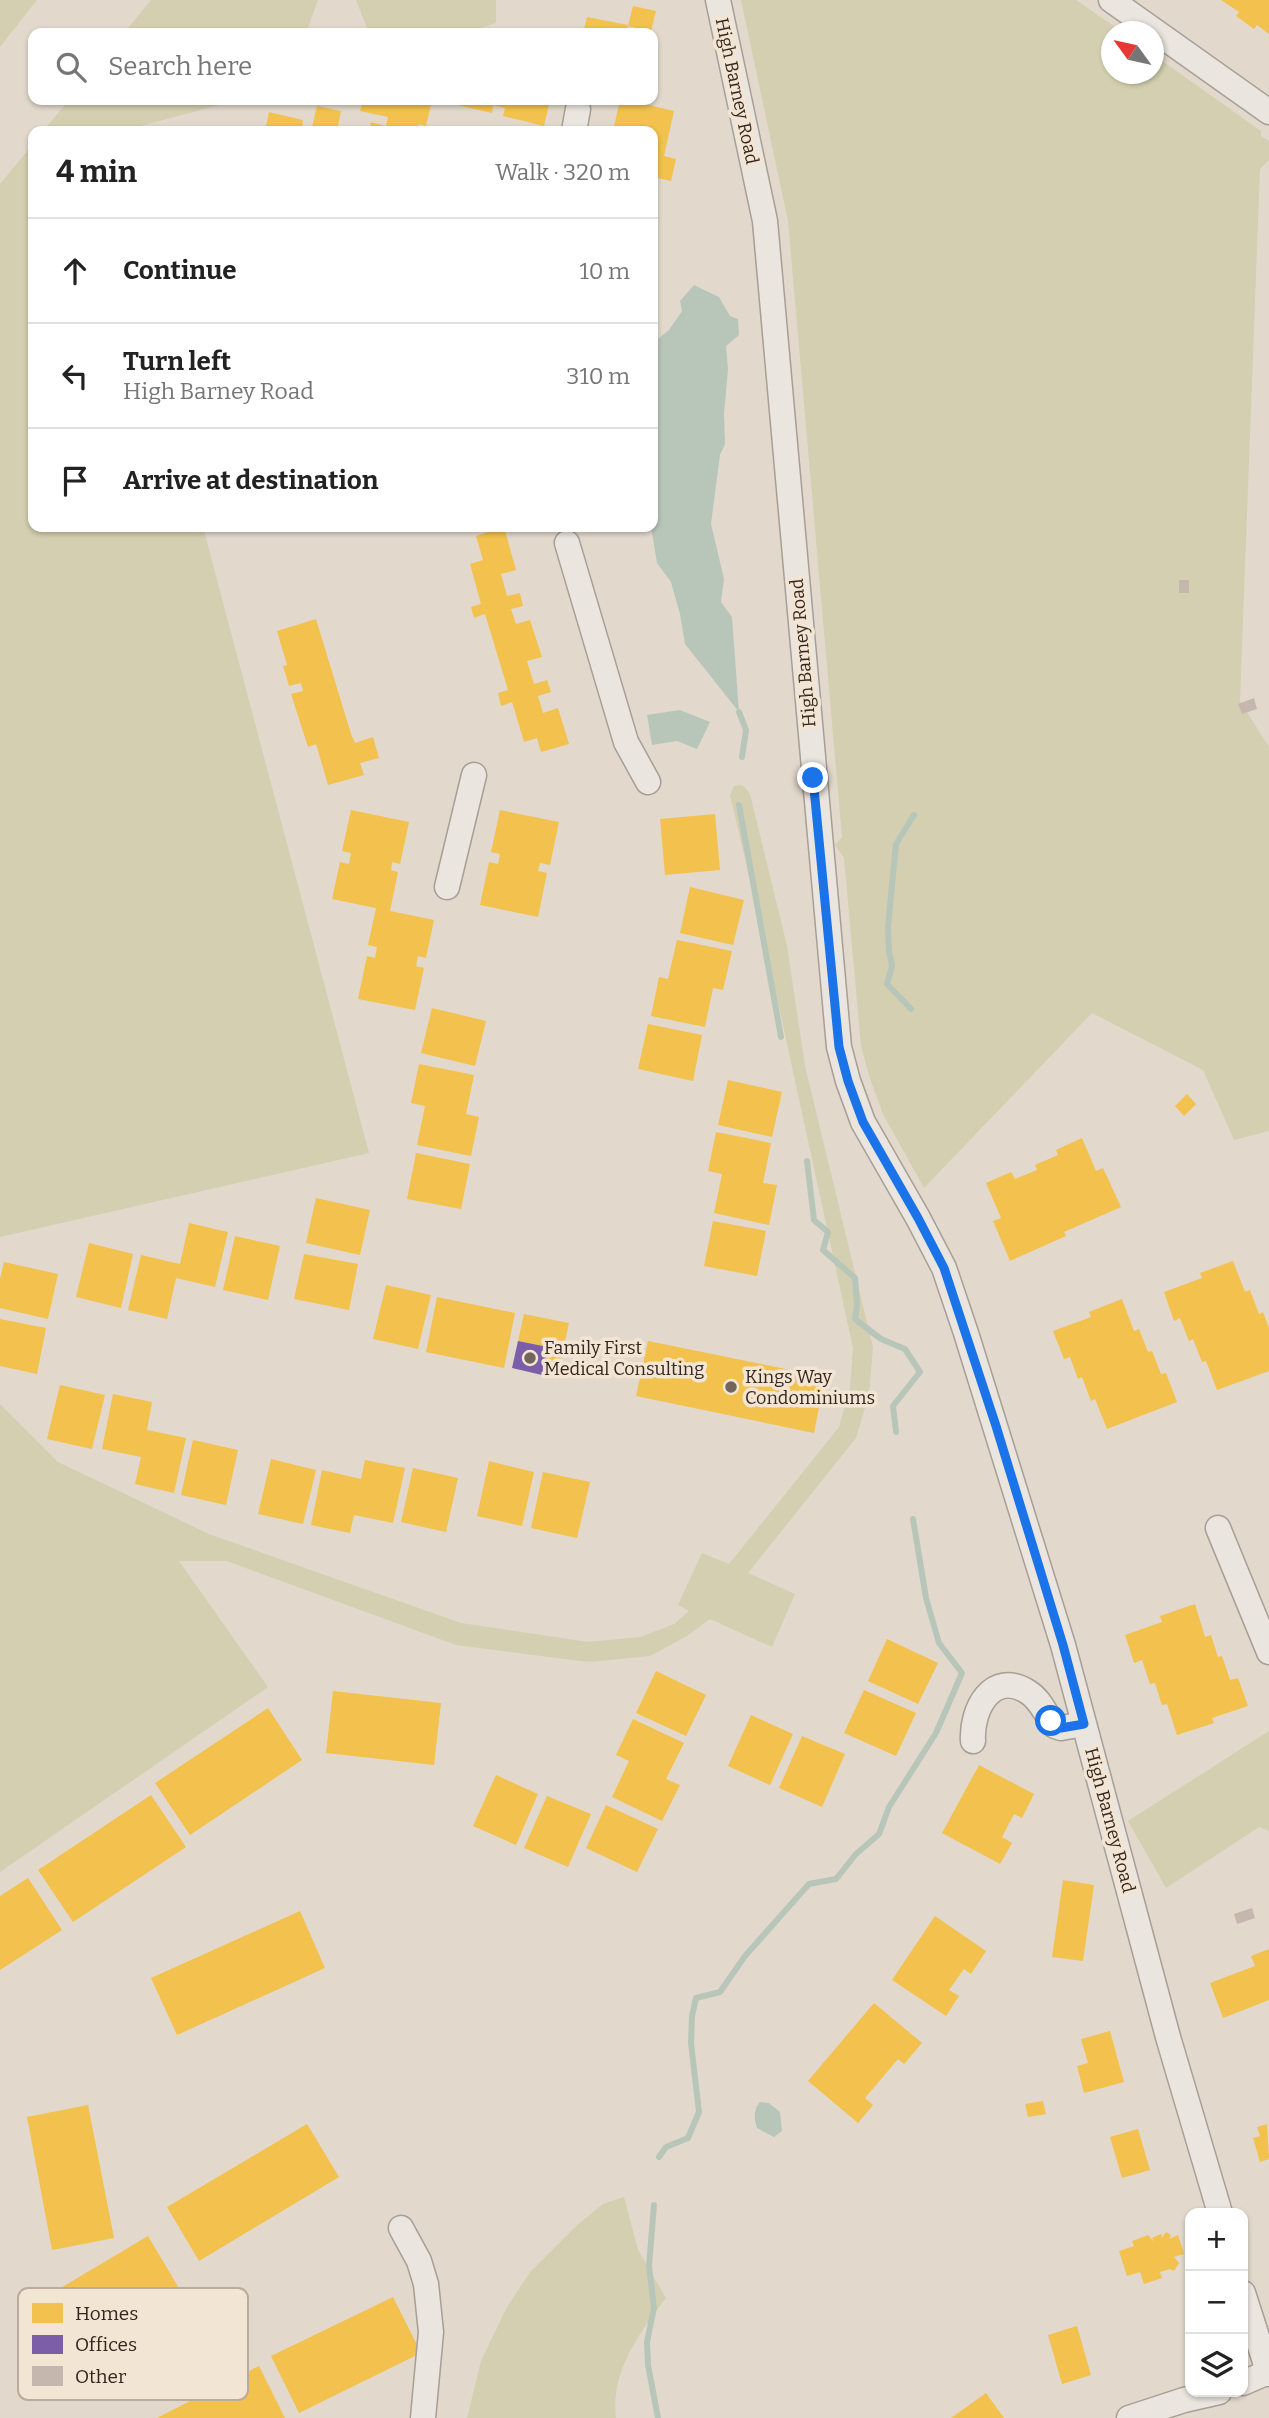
<!DOCTYPE html>
<html lang="en">
<head>
<meta charset="utf-8">
<style>
	body { margin:0; font-family:Bitter,serif; background:#f6f6f6; color:#222 }
	.controls { position:absolute; right:21px; bottom:21px; display:grid; overflow:hidden; border-radius:14px; box-shadow:0 2px 5px #0004 }
	.controls button { width:63px; height:63px; display:grid; place-items:center; padding:0; border:0; border-bottom:2px solid #e0e0e0; background:#fff; color:#222; font:35px sans-serif }
	.compass { position:absolute; left:1101px; top:21px; width:63px; height:63px; border-radius:50%; background:#fff; box-shadow:0 2px 5px #0004; rotate:303deg }
	.stop { position:absolute; width:21px; height:21px; margin:-16px; border:5px solid #1a73e8; border-radius:50%; background:#fff }
	.stop.end { background:#1a73e8; border-color:#fff; box-shadow:0 2px 7px #0008 }
	.list { margin:0; padding:0; list-style:none }
	h2 { display:flex; justify-content:space-between; align-items:center; height:91px; margin:0; padding:0 28px; font-size:30px }
	h2 small { font-size:23px; font-weight:400; color:#767676 }
	.list li { display:grid; grid-template-columns:46px 1fr auto; gap:21px; align-items:center; box-sizing:border-box; height:105px; padding:0 28px; border-top:2px solid #e0e0e0 }
	.list b { display:block; font-size:26px; white-space:nowrap }
	.list p { margin:0; font-size:23px; white-space:nowrap; color:#767676 }
	.list em { font-size:23px; font-style:normal; color:#767676 }
	.icon { flex:none; width:38px; height:38px; fill:none; stroke:currentColor; stroke-width:2; stroke-linecap:round; stroke-linejoin:round }
	.map { position:relative; flex:none; width:1269px; height:2418px; overflow:hidden }
	.search { position:absolute; background:#fff; box-shadow:0 2px 5px #0004; left:28px; top:28px; width:630px; height:77px; display:flex; align-items:center; gap:18px; box-sizing:border-box; padding:0 24px; border-radius:14px; color:#767676; font-size:26px }
	.panel { position:absolute; background:#fff; box-shadow:0 2px 5px #0004; left:28px; top:126px; width:630px; height:406px; border-radius:14px }
	.map>svg:first-child { display:block }
	.green { fill:#d3cfb0 }
	.water { fill:#b8c6ba }
	.homes { fill:#f2c14e }
	.offices { fill:#7b5ea7 }
	.lines { fill:none; stroke-linecap:round; stroke-linejoin:round }
	.stream { stroke:#b8c6ba; stroke-width:6 }
	.building { fill:#c5b7ae }
	.minor-casing { stroke:#a79e96; stroke-width:27 }
	.minor { stroke:#eae5de; stroke-width:24 }
	.route { stroke:#1a73e8; stroke-width:9 }
	.poi-dot { fill:#71655c; stroke:#f2e5d3; stroke-width:2.5 }
	.labels { text-anchor:middle; dominant-baseline:central; stroke-width:7; stroke-linejoin:round; paint-order:stroke }
	.street-label { font-size:18px; fill:#34261f; stroke:#f2e5d3 }
	.poi-label { font-size:18px; fill:#34261f; stroke:#f2e5d3; text-anchor:start }
	.key { fill:#f2e5d3; stroke:#b9ac9d; stroke-width:2 }
	.key-label { font-size:19px; fill:#34261f }
</style>
</head>
<body>
<div class="map">
<svg width="1269" height="2418" viewBox="0 0 1269 2418">
	<rect width="100%" height="100%" fill="#e2d9cc"/>
	<path class="green" d="M0,0H37L0,47Z
		M151,0H318L306,33H124Z
		M356,0H496V23L465,33H369Z
		M741,0H1076L1121,31L1112,32V74H1154V55L1261,131V136L1269,141V160L1260,169L1240,701L1269,747V1131L1234,1140L1203,1070L1092,1013L924,1188L883,1114L870,1079L861,1046L844,858L835,845L842,837L788,221Z
		M69,100H238L122,131H43Z
		M33,144V527H203L369,1153L0,1237V184Z
		M739,785L744,786L750,794L787,946L805,1066L873,1347L869,1394L856,1438L748,1573L795,1594L772,1647L710,1619L687,1636L650,1656L589,1662L456,1645L227,1561H179L268,1687L0,1872V1404L58,1462L209,1534L461,1623L588,1642L640,1637L674,1624L689,1611L678,1605L702,1553L729,1564L839,1427L850,1387L853,1348L766,947L730,795L734,786Z
		M1269,1731V1831L1259,1827L1166,1888L1128,1821Z
		M624,2197L638,2250L666,2298C640,2332 610,2372 616,2418H467L481,2361L507,2307L530,2272L576,2226L603,2204Z"/>
	<path class="water" d="M694,285L719,297L730,316L738,319L739,335L726,346L728,369L724,414L725,444L720,455L711,524L724,579L721,602L732,617L739,712L685,644L680,614L671,582L657,563L651,527L653,343L669,330L682,311L680,301Z
		M680,710L710,722L697,749L677,741L652,745L647,715Z
		M760,2102L769,2103L780,2112L782,2131L774,2137L757,2128C754,2118 753,2110 760,2102Z"/>
	<path class="homes" d="M1221,0H1269V34L1257,25L1254,29L1236,16L1239,12Z
		M633,6L656,11L651,31L628,26Z
		M587,17L628,25L626,33H583Z
		M363,100H432L426,126L419,124L417,131H369L371,122L386,126L388,117L360,111Z
		M449,100H550L544,126L503,116L505,108L493,105L492,113L449,103Z
		M620,100H646L645,104L674,111L664,156L676,159L671,181L653,177V131H613Z
		M317,106L341,111L337,131H311Z
		M269,112L303,120L302,128L310,131H265Z
		M504,527L516,570L501,574L507,596L520,593L523,606L511,609L516,624L530,620L542,657L527,661L534,684L547,680L551,692L538,696L543,713L558,708L569,744L541,752L537,738L524,742L512,702L501,706L498,693L508,690L485,614L474,618L471,607L481,604L470,564L483,560L476,536Z
		M316,619L351,734L355,743L373,737L379,758L360,763L364,775L328,785L316,744L308,747L291,694L303,691L301,683L289,686L283,666L287,665L277,631Z
		M351,810L409,822L400,864L392,862L391,870L398,872L390,911L434,920L426,958L418,956L416,966L424,968L415,1010L358,999L367,956L375,958L377,947L368,945L376,908L332,899L340,862L349,864L351,853L342,851Z
		M500,810L559,822L550,865L540,863L538,871L547,873L538,917L480,905L489,862L498,864L500,854L491,852Z
		M715,814L720,870L665,875L660,819Z
		M690,887L744,900L733,945L680,933Z
		M677,940L732,951L723,990L713,988L705,1027L651,1016L659,977L668,979Z
		M432,1008L486,1021L475,1066L421,1053Z
		M648,1024L702,1035L693,1081L638,1069Z
		M419,1064L474,1075L466,1114L479,1117L471,1156L417,1145L425,1106L411,1103Z
		M728,1080L782,1092L772,1137L718,1125Z
		M1187,1094L1196,1104L1184,1116L1175,1106Z
		M716,1132L771,1143L763,1183L777,1185L769,1225L714,1213L722,1174L708,1171Z
		M1082,1138L1096,1171L1103,1168L1121,1207L1064,1232L1066,1236L1010,1261L993,1221L1001,1218L986,1183L1011,1172L1015,1179L1037,1170L1035,1165L1058,1155L1056,1150Z
		M416,1153L470,1164L461,1209L407,1199Z
		M316,1198L370,1210L360,1255L306,1243Z
		M713,1221L766,1231L757,1276L704,1266Z
		M189,1223L228,1232L215,1287L176,1278L167,1319L128,1310L141,1255L180,1264Z
		M235,1236L280,1246L268,1300L223,1290Z
		M89,1243L133,1254L121,1308L76,1297Z
		M304,1254L358,1264L349,1310L294,1299Z
		M1233,1261L1245,1292L1250,1290L1259,1314L1263,1312L1269,1328V1371L1217,1390L1206,1361L1202,1362L1193,1339L1189,1341L1180,1318L1174,1321L1164,1292L1202,1278L1200,1273Z
		M4,1262L58,1274L48,1319L0,1308V1279Z
		M386,1285L431,1295L418,1349L373,1339Z
		M437,1297L515,1313L504,1368L426,1352Z
		M1122,1299L1134,1331L1139,1329L1148,1352L1152,1351L1161,1374L1166,1373L1177,1402L1107,1429L1095,1399L1091,1401L1082,1377L1078,1379L1070,1357L1064,1359L1053,1331L1091,1317L1089,1312Z
		M524,1314L569,1323L557,1378L542,1375L548,1347L518,1341Z
		M0,1319L46,1328L37,1374L0,1366Z
		M648,1341L825,1377L814,1433L636,1396Z
		M60,1385L105,1395L92,1449L47,1439Z
		M113,1394L152,1402L147,1430L186,1438L174,1493L135,1484L141,1457L102,1449Z
		M193,1440L238,1450L226,1505L181,1495Z
		M271,1459L316,1470L303,1524L258,1514Z
		M365,1460L405,1468L393,1523L354,1515L350,1533L311,1525L322,1470L361,1479Z
		M489,1461L534,1472L522,1526L477,1516Z
		M413,1468L458,1478L446,1532L401,1522Z
		M543,1472L590,1482L577,1538L531,1528Z
		M1195,1604L1205,1637L1211,1635L1218,1657L1222,1656L1230,1680L1238,1678L1248,1706L1212,1718L1214,1723L1177,1735L1167,1704L1162,1705L1155,1683L1150,1684L1142,1660L1134,1663L1125,1635L1162,1622L1160,1616Z
		M887,1639L938,1663L918,1704L868,1681Z
		M656,1671L706,1695L686,1736L636,1713Z
		M864,1690L916,1713L896,1756L844,1733Z
		M333,1691L441,1703L434,1765L326,1753Z
		M268,1708L302,1760L190,1835L155,1783Z
		M751,1715L793,1734L770,1785L728,1766Z
		M633,1719L684,1743L666,1779L680,1785L662,1821L612,1797L629,1761L616,1755Z
		M802,1736L845,1754L822,1807L779,1788Z
		M979,1765L1034,1794L1022,1818L1014,1814L1002,1837L1012,1843L1000,1864L942,1833Z
		M496,1775L538,1794L516,1845L473,1826Z
		M151,1795L186,1847L73,1922L38,1870Z
		M547,1796L591,1814L568,1867L524,1848Z
		M606,1805L658,1829L637,1872L586,1848Z
		M28,1878L62,1930L0,1970V1896Z
		M1063,1880L1094,1885L1083,1961L1052,1957Z
		M300,1911L325,1968L177,2035L151,1978Z
		M935,1916L986,1951L971,1974L964,1969L949,1990L959,1996L946,2016L892,1980Z
		M1269,1949V2000L1223,2018L1210,1983L1255,1966L1251,1956Z
		M874,2003L922,2043L904,2064L898,2059L865,2098L873,2105L858,2123L808,2081Z
		M1110,2031L1124,2082L1084,2093L1077,2066L1088,2063L1081,2039Z
		M1043,2101L1046,2114L1028,2117L1025,2104Z
		M88,2105L114,2238L52,2250L27,2117Z
		M307,2124L339,2177L199,2261L167,2207Z
		M1267,2124L1269,2159L1260,2162L1253,2138L1260,2136L1257,2127Z
		M1138,2129L1150,2170L1122,2178L1110,2137Z
		M1166,2232L1171,2235L1169,2239L1178,2235L1184,2254L1174,2257L1179,2263L1174,2271L1170,2269L1160,2272L1162,2278L1144,2284L1140,2272L1127,2276L1119,2251L1134,2246L1132,2241L1148,2235L1154,2242L1152,2238L1161,2234L1162,2238Z
		M148,2236L180,2290L64,2359L32,2305Z
		M393,2297L421,2353L299,2413L271,2356Z
		M1077,2326L1091,2375L1062,2384L1048,2335Z
		M259,2366L285,2418H157L186,2403Z
		M986,2393L1004,2418H951Z"/>
	<path class="offices" d="M518,1341L548,1347L542,1375L512,1368Z"/>
	<g class="lines">
		<path class="stream" d="M739,712L746,730L742,757
			M739,805L781,1037
			M911,1009L887,984L892,966L889,951L888,927L896,844L914,815
			M807,1161L814,1220L828,1232L823,1250L855,1278L857,1305L855,1319L881,1339L905,1349L920,1372L893,1406L896,1432
			M659,2157L666,2147L688,2138L699,2112L691,2043L692,2016L696,1998L720,1992L745,1956L809,1884L836,1879L856,1854L879,1834L889,1807L936,1733L962,1673L939,1643L926,1598L913,1519
			M654,2205L649,2266L654,2308L647,2342L648,2365L658,2418"/>
	</g>
	<path class="building" d="M1179,580H1189V593H1179Z
		M1254,698L1257,709L1242,714L1238,704Z
		M1252,1908L1255,1918L1237,1924L1234,1914Z"/>
	<g class="lines">
		<defs>
			<path id="minor" d="M718,0L765,221L839,1047L848,1081L863,1122L918,1218L944,1268L966,1333L1063,1645L1168,2037L1220,2213
				M1111,0L1269,112
				M574,131L578,109
				M567,543L626,742L648,782
				M447,887L474,775
				M1218,1528L1269,1652
				M973,1741C971,1710 992,1669 1028,1692C1041,1700 1045,1714 1055,1726L1061,1728L1084,1724
				M401,2228L419,2261L426,2284L431,2332L423,2418
				M1243,2293L1269,2374
				M1243,2383L1268,2372
				M1129,2418L1184,2400L1219,2392"/>
		</defs>
		<use href="#minor" class="minor-casing"/>
		<use href="#minor" class="minor"/>
	</g>
	<g class="lines">
		<path class="route" d="M813,778L839,1047L848,1081L863,1122L918,1218L944,1268L996,1426L1063,1645L1084,1724L1061,1728L1051,1721"/>
	</g>
	<g class="poi-dot">
		<circle cx="530" cy="1358" r="7"/>
		<circle cx="731" cy="1387" r="7"/>
	</g>
	<g class="labels">
		<g class="street-label">
			<text transform="translate(737 91) rotate(78)">High Barney Road</text>
			<text transform="translate(803 653) rotate(-95)">High Barney Road</text>
			<text transform="translate(1110 1820) rotate(75)">High Barney Road</text>
		</g>
		<g class="poi-label">
			<text x="544" y="1348">Family First<tspan x="544" dy="21">Medical Consulting</tspan></text>
			<text x="745" y="1377">Kings Way<tspan x="745" dy="21">Condominiums</tspan></text>
		</g>
	</g>
	<rect x="18" y="2288" width="230" height="112" rx="10" class="key"/>
	<rect x="32" y="2303" width="31" height="20" fill="#f2c14e"/>
	<rect x="32" y="2335" width="31" height="19" fill="#7b5ea7"/>
	<rect x="32" y="2366" width="31" height="20" fill="#c5b7ae"/>
	<g class="key-label">
		<text x="75" y="2320">Homes</text>
		<text x="75" y="2351">Offices</text>
		<text x="75" y="2383">Other</text>
	</g>
</svg>
<div class="controls">
<button>+</button>
<button>−</button>
<button><svg class="icon" aria-label="layers" viewBox="0 0 24 24"><path d="M12 4l9 5-9 5-9-5zM3 14l9 5 9-5"/></svg></button>
</div>
<svg class="compass" viewBox="-18 -18 36 36"><path d="M0-13l5 13h-10z" fill="#e53935"/><path d="M0 13l5-13h-10z" fill="#767676"/></svg>
<div class="stop" style="left:1051px;top:1721px"></div>
<div class="stop end" style="left:813px;top:778px"></div>
<div class="search"><svg class="icon" aria-label="search" viewBox="0 0 24 24"><circle cx="10" cy="10" r="6"/><path d="M15 15l6 6"/></svg>Search here</div>
<section class="panel">
<h2>4 min<small>Walk · 320 m</small></h2>
<ul class="list">
<li><svg class="icon" aria-label="ahead" viewBox="0 0 24 24"><path d="M12 20V5M6 11l6-6 6 6"/></svg><div><b>Continue</b></div><em>10 m</em></li>
<li><svg class="icon" aria-label="left" viewBox="0 0 24 24"><path d="M17 20v-9H6M10 6l-5 5 5 5"/></svg><div><b>Turn left</b><p>High Barney Road</p></div><em>310 m</em></li>
<li><svg class="icon" aria-label="arrive" viewBox="0 0 24 24"><path d="M6 21V4h12l-3 4 3 4H6"/></svg><div><b>Arrive at destination</b></div></li>
</ul>
</section>
</div>
</body>
</html>
